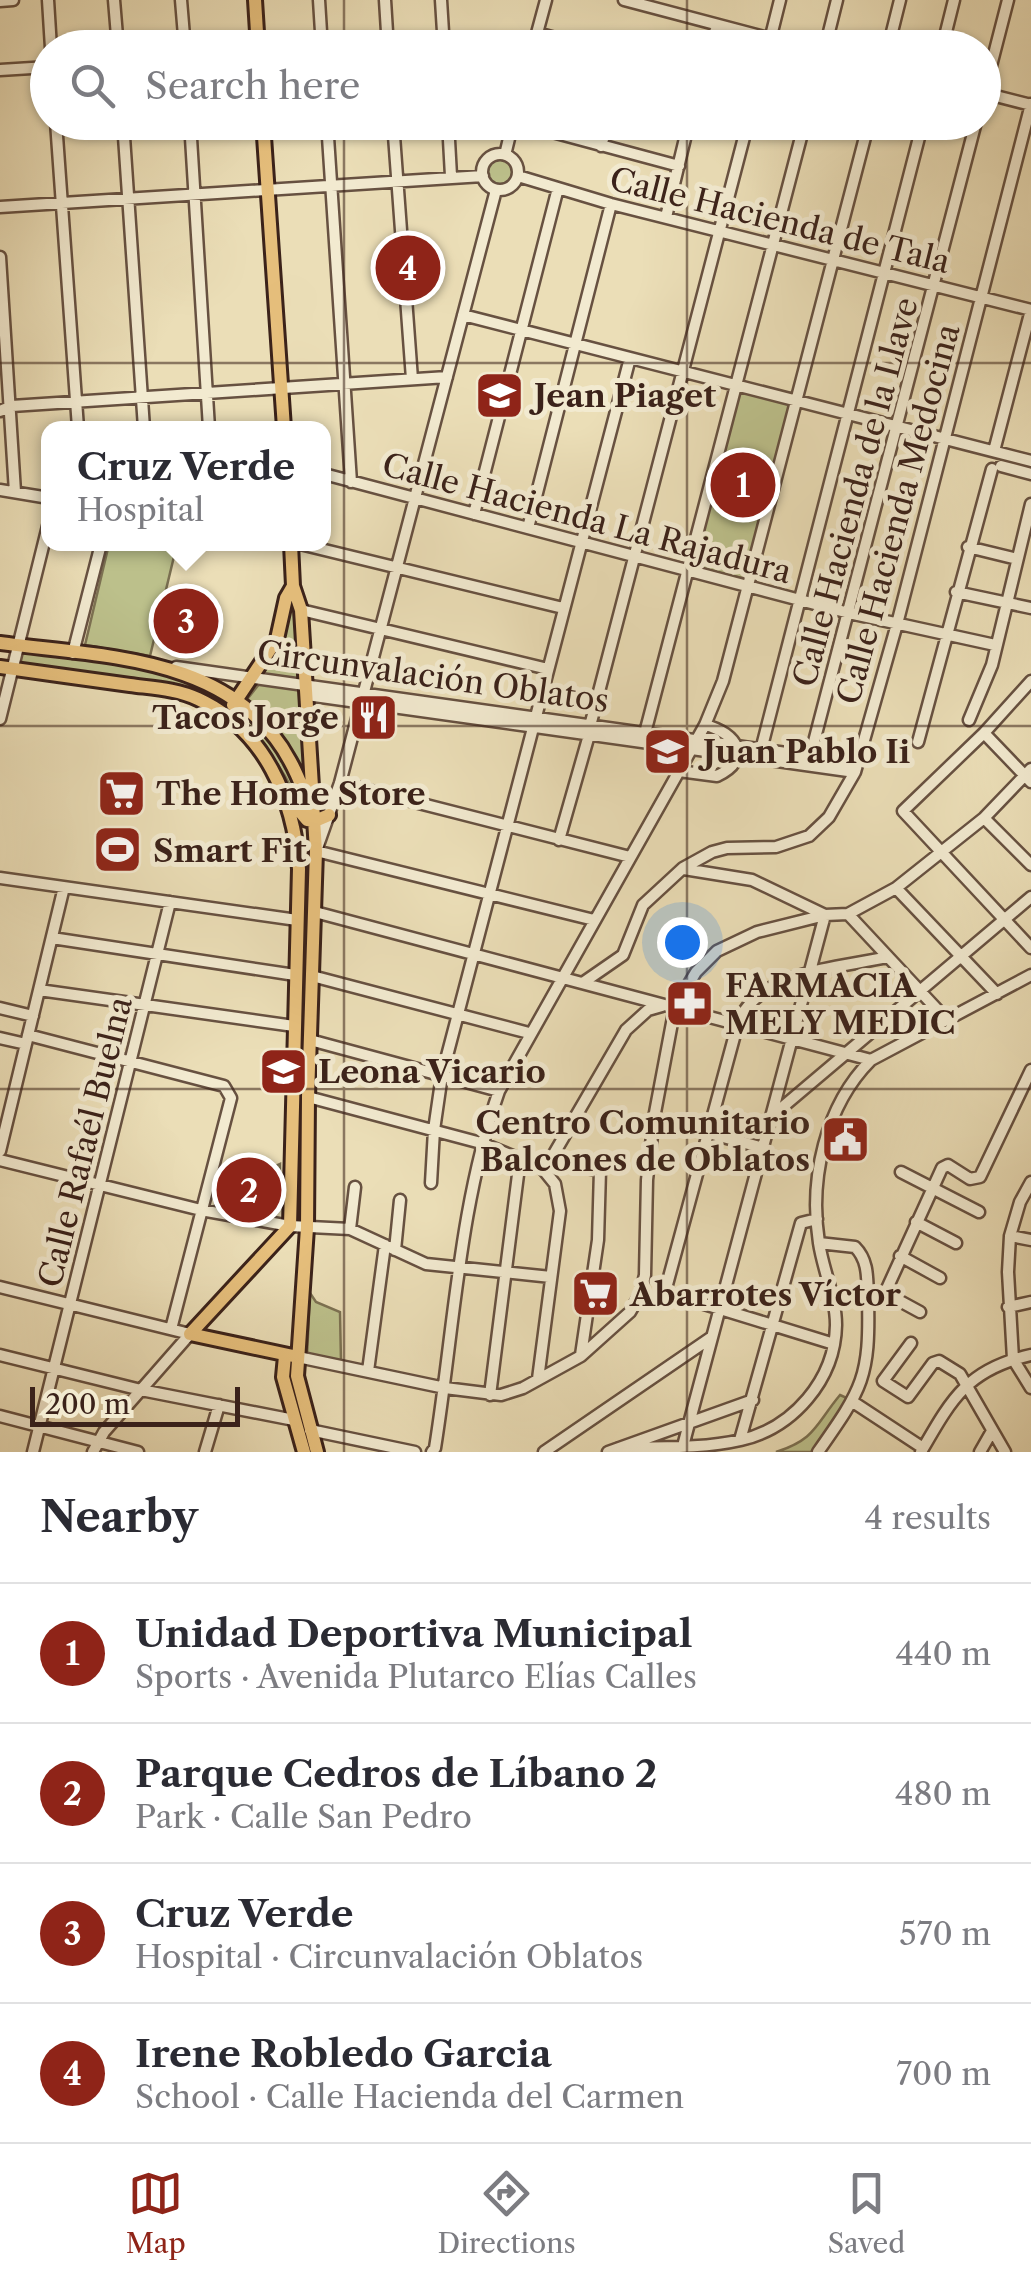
<!DOCTYPE html>
<html lang="en">
<head>
<meta charset="utf-8">
<style>
	body { margin:0; font-family:"Libre Caslon Text",serif; background:#f2f2f3; color:#2b2b33 }
	.scale { position:absolute; left:30px; bottom:25px; width:210px; box-sizing:border-box; padding-left:10px; border:5px solid #3b221a; border-top:0; font-size:28px; line-height:35px; white-space:nowrap; color:#3b221a; -webkit-text-stroke:8px #f2ead0; paint-order:stroke }
	.you { position:absolute; left:682px; top:942px; width:35px; height:35px; margin:-25px; border:8px solid #fff; border-radius:50%; background:#1a73e8; box-shadow:0 0 0 15px #1a73e833 }
	.badge { display:grid; place-items:center; width:65px; height:65px; border-radius:50%; background:#8f2418; color:#fff; font-size:32px; font-weight:700 }
	.pin { position:absolute; translate:-50% -50%; border:5px solid #fff; box-shadow:0 2px 10px #0006 }
	.popup { position:absolute; left:41px; top:421px; width:290px; height:130px; box-sizing:border-box; display:grid; place-content:center; border-radius:20px; background:#fff; filter:drop-shadow(0 2px 8px #0005); font-size:32px; white-space:nowrap; color:#7c7c81 }
	.popup b { font-size:38px; color:#2b2b33 }
	.popup::after { content:''; position:absolute; left:50%; top:100%; margin-left:-20px; border:20px solid transparent; border-top-color:#fff }
	.list { margin:0; padding:0; list-style:none }
	h2 { display:flex; justify-content:space-between; align-items:center; height:130px; margin:0; padding:0 40px; font-size:42px }
	h2 small { font-size:32px; font-weight:400; color:#7c7c81 }
	.list li { display:grid; grid-template-columns:65px 1fr auto; gap:30px; align-items:center; box-sizing:border-box; height:140px; padding:0 40px; border-top:2px solid #e1e1e2 }
	.list b { display:block; font-size:38px; white-space:nowrap }
	.list p { margin:0; font-size:32px; white-space:nowrap; color:#7c7c81 }
	.list em { font-size:32px; font-style:normal; color:#7c7c81 }
	.icon { flex:none; width:55px; height:55px; fill:none; stroke:currentColor; stroke-width:2; stroke-linecap:round; stroke-linejoin:round }
	.map { position:relative; flex:none; width:1031px; height:1452px; overflow:hidden }
	.search { position:absolute; background:#fff; box-shadow:0 2px 8px #0004; left:30px; right:30px; top:30px; height:110px; display:flex; align-items:center; gap:25px; box-sizing:border-box; padding:0 35px; border-radius:55px; color:#7c7c81; font-size:38px }
	.sheet { height:690px; background:#fff }
	nav { display:flex; justify-content:space-around; align-items:center; box-sizing:border-box; height:140px; border-top:2px solid #e1e1e2; background:#fff; font-size:28px; color:#7c7c81 }
	nav a { display:grid; justify-items:center; gap:5px }
	nav .on { color:#8f2418 }
	.map>svg:first-child { display:block }
	.green { fill:#bcc08b; stroke:#7c7152; stroke-width:2.5 }
	.lines { fill:none; stroke-linecap:round; stroke-linejoin:round }
	.minor-casing { stroke:#675141; stroke-width:15 }
	.major-casing { stroke:#3b221a; stroke-width:18 }
	.minor { stroke:#f2ead0; stroke-width:10 }
	.major { stroke:#e6bf7c; stroke-width:12 }
	.grid { fill:none; stroke:#3b221a; stroke-width:2.5; stroke-opacity:0.55 }
	.labels { text-anchor:middle; dominant-baseline:central; stroke-width:10; stroke-linejoin:round; paint-order:stroke }
	.street-label { font-size:32px; fill:#3b221a; stroke:#f2ead0 }
	.poi-label { font-size:32px; font-weight:bold; fill:#3b221a; stroke:#f2ead0; text-anchor:start }
</style>
</head>
<body>
<div class="map">
<svg width="1031" height="1452" viewBox="0 0 1031 1452">
	<rect width="100%" height="100%" fill="#ebdeb7"/>
	<filter id="stains"><feTurbulence type="fractalNoise" baseFrequency=".002" numOctaves="4"/><feColorMatrix values="0 0 0 0 .2 0 0 0 0 .09 0 0 0 0 .02 0 0 0 .5 -.17"/></filter>
	<radialGradient id="worn" r=".72"><stop offset=".6" stop-color="#630" stop-opacity="0"/><stop offset="1" stop-color="#630" stop-opacity=".3"/></radialGradient>
	<path class="green" d="M484 172a16 16 0 1 1 32 0a16 16 0 1 1-32 0Z
		M740,392L790,403L747,579L694,567Z
		M109,544H177L150,656L85,645Z
		M291,592L297,615L302,680L261,675L283,639Z
		M20,649L172,671L231,701L226,710L200,695L19,664Z
		M260,683L303,690L311,796L245,702Z
		M237,705L257,723L291,769L307,816C297,807 297,800 292,789C278,761 256,733 230,715Z
		M280,1164L279,1209L272,1216L215,1205L224,1169L256,1175Z
		M310,1293L316,1302L340,1312L341,1362L307,1356Z
		M840,1395L847,1398L832,1427L812,1452H776C816,1439 815,1425 840,1395Z"/>
	<g class="lines">
		<defs>
			<path id="minor" d="M48,0L51,48
				M114,0L118,48
				M181,0L185,48
				M319,0L322,48
				M385,0L388,48
				M441,0L444,48
				M624,0L806,48
				M0,1L13,0
				M537,33L592,48
				M533,48L546,0
				M711,48L717,25
				M768,48L780,0
				M825,48L837,0
				M888,48L900,0
				M942,48L954,0
				M0,70L48,67
				M984,93L1008,0
				M984,93L1031,105
				M56,122L78,428
				M123,122L144,428
				M190,122L209,428
				M327,122L351,482
				M393,122L412,379
				M448,122L451,176
				M515,122L679,166
				M601,146L608,122
				M482 172a18 18 0 1 1 36 0a18 18 0 1 1-36 0Z
				M505,155L513,122
				M518,176L611,204L1031,310L994,451
				M496,190L340,783L316,851L594,920
				M0,207L483,176
				M666,217L689,122
				M0,257L15,492
				M463,315L1031,461
				M0,411L12,406L447,377
				M1001,466L1031,474
				M324,474L849,613L995,645
				M0,490L49,498
				M474,514L558,188
				M528,528L611,204
				M300,544L563,608
				M968,547L1017,559
				M956,592L1031,608
				M301,610L548,669
				M73,653L101,544
				M176,667L858,763
				M1031,681L984,733L903,811L1031,948
				M307,695L855,772
				M0,719L49,522
				M969,720L992,665L1031,504
				M590,726L748,122
				M645,733L805,122
				M984,733L1031,782
				M918,742L992,469
				M761,750L923,122
				M810,757L976,122
				M679,771L717,776C753,759 737,733 705,725
				M340,783L630,857
				M984,818L1031,865
				M559,840L589,735
				M0,878L297,920
				M896,888L997,994
				M315,912L871,1060
				M848,914L947,1020
				M52,938L295,975
				M312,976L529,1033
				M584,982L623,955L643,905L683,868L712,852L727,848L776,847L809,836L829,817L855,772L897,624L1031,104
				M39,990L294,1026
				M0,1008L33,1016
				M28,1035L224,1086L231,1098L171,1329
				M0,1038L26,1044
				M310,1040L499,1091
				M308,1097L481,1143L520,1159L600,1170L598,1240L581,1355
				M772,1116L1031,897
				M654,1118L763,1148
				M0,1151L64,887
				M0,1160L201,1210L290,1226L350,1229L426,1264L551,1277
				M548,1164L626,1030L648,1010L662,1006
				M901,1172L979,1212
				M1031,1182L1020,1202L1010,1236L1008,1272L1013,1359L1031,1388
				M431,1183L434,1130L442,1075L630,358
				M916,1222L956,1243
				M350,1229L355,1187
				M1010,1236L1031,1240
				M395,1250L400,1200
				M900,1256L940,1278
				M0,1287L190,1334L104,1432L93,1452
				M1008,1307L1031,1302
				M920,1312L885,1293L942,1168L948,1165L970,1179L980,1177L1031,1070
				M911,1343L883,1381L908,1397L933,1363L939,1361L960,1374L1005,1452
				M834,1344L665,1292L738,1023C758,971 840,968 887,957
				M0,1355L141,1390L294,1420
				M298,1357L445,1388L501,1395L523,1388L581,1356L630,1312L640,1295L645,1275L647,1180L654,1118L675,1007L696,972L717,951L757,932L825,915L848,914L896,888L984,818L1031,769
				M368,1371L385,1245
				M538,1379L560,1211L555,1184L538,1163
				M490,1395L520,1159
				M853,1402L923,1448
				M0,1416L138,1452
				M310,1430L415,1452
				M740,1440L801,1223L817,1219
				M683,1446L825,915L752,880L684,869
				M619,1448C659,1447 702,1449 741,1440C793,1428 835,1380 836,1325C836,1297 823,1270 819,1243C809,1179 825,1106 871,1060L1031,975
				M33,1452L170,902
				M205,1452L219,1405
				M432,1452L435,1448C454,1329 459,1205 499,1091L705,725L723,681L869,122
				M544,1452L712,1337
				M608,1452L753,1400
				M818,1452C863,1388 870,1377 868,1299C867,1279 869,1261 855,1247L819,1243
				M921,1452C951,1400 967,1369 1031,1355
				M980,1452L992,1431"/>
			<path id="major" d="M255,0L258,48
				M263,122L284,428
				M291,544L293,586L301,610L316,851L308,1097L307,1228L297,1376L317,1452
				M0,643C104,657 233,655 290,761C299,777 305,795 312,811
				M0,667C43,673 87,679 130,685C152,688 177,689 198,699C265,730 294,799 299,869L290,1226L190,1334L298,1357
				M233,705L277,639L286,598L293,586
				M291,801L307,820L315,821L329,815
				M285,1356L283,1377L304,1452"/>
		</defs>
		<use href="#minor" class="minor-casing"/>
		<use href="#major" class="major-casing"/>
		<use href="#minor" class="minor"/>
		<use href="#major" class="major"/>
	</g>
	<path class="grid" d="M344,0V48M687,0V48M344,122V1452M687,122V1452M0,363H1031M0,726H1031M0,1089H1031"/>
	<defs>
		<symbol id="school-square" viewBox="-11 -11 22 22"><rect x="-9" y="-9" width="18" height="18" rx="4" fill="#8f2418" stroke="#f2ead0"/><path d="M0-5L7-2L0 1L-7-2ZM-4 1L0 2.5L4 1V4Q0 6-4 4Z" fill="#fff"/></symbol>
		<symbol id="restaurant-square" viewBox="-11 -11 22 22"><rect x="-9" y="-9" width="18" height="18" rx="4" fill="#8f2418" stroke="#f2ead0"/><path d="M-5-6h1v4h1v-4h1v4h1v-4h1v5L-1.5 .5V6h-2V.5L-5-1ZM5-6V6H3V1.5H1.5Q1.5-4 5-6Z" fill="#fff"/></symbol>
		<symbol id="supermarket-square" viewBox="-11 -11 22 22"><rect x="-9" y="-9" width="18" height="18" rx="4" fill="#8f2418" stroke="#f2ead0"/><path d="M-6-5.5h2.5l.6 2H6L4.5 2H-2.5L-4.4-4H-6ZM-1.5 3.2a1.3 1.3 0 1 0 .1 0ZM3 3.2a1.3 1.3 0 1 0 .1 0Z" fill="#fff"/></symbol>
		<symbol id="stadium-square" viewBox="-11 -11 22 22"><rect x="-9" y="-9" width="18" height="18" rx="4" fill="#8f2418" stroke="#f2ead0"/><path d="M0-5a6.5 5 0 1 0 0 10a6.5 5 0 1 0 0-10ZM-3.5-1.8h7v3.6h-7Z" fill="#fff"/></symbol>
		<symbol id="pharmacy-square" viewBox="-11 -11 22 22"><rect x="-9" y="-9" width="18" height="18" rx="4" fill="#8f2418" stroke="#f2ead0"/><path d="M-2-6h4v4h4v4h-4v4h-4v-4h-4v-4h4Z" fill="#fff"/></symbol>
		<symbol id="civic-square" viewBox="-11 -11 22 22"><rect x="-9" y="-9" width="18" height="18" rx="4" fill="#8f2418" stroke="#f2ead0"/><path d="M-.6-6.5H3V-4.5H.6V-3L4-1V1h2V6H-6V1h2V-1L-.6-3ZM-1.2 2.5V6h2.4V2.5Z" fill="#fff"/></symbol>
	</defs>
	<g fill-rule="evenodd">
		<use href="#school-square" x="472" y="368" width="55" height="55"/>
		<use href="#restaurant-square" x="346" y="690" width="55" height="55"/>
		<use href="#school-square" x="640" y="724" width="55" height="55"/>
		<use href="#supermarket-square" x="94" y="766" width="55" height="55"/>
		<use href="#stadium-square" x="90" y="822" width="55" height="55"/>
		<use href="#pharmacy-square" x="662" y="976" width="55" height="55"/>
		<use href="#school-square" x="256" y="1044" width="55" height="55"/>
		<use href="#civic-square" x="818" y="1112" width="55" height="55"/>
		<use href="#supermarket-square" x="568" y="1266" width="55" height="55"/>
	</g>
	<g class="labels">
		<g class="street-label">
			<text transform="translate(780 220) rotate(14)">Calle Hacienda de Tala</text>
			<text transform="translate(855 492) rotate(-75)">Calle Hacienda de la Llave</text>
			<text transform="translate(898 514) rotate(-75)">Calle Hacienda Medocina</text>
			<text transform="translate(587 518) rotate(15)">Calle Hacienda La Rajadura</text>
			<text transform="translate(433 676) rotate(8)">Circunvalación Oblatos</text>
			<text transform="translate(85 1142) rotate(-76)">Calle Rafaél Buelna</text>
		</g>
		<g class="poi-label">
			<text x="534" y="395">Jean Piaget</text>
			<text x="339" y="717" text-anchor="end">Tacos Jorge</text>
			<text x="703" y="751">Juan Pablo Ii</text>
			<text x="156" y="793">The Home Store</text>
			<text x="153" y="850">Smart Fit</text>
			<text x="725" y="985">FARMACIA<tspan x="725" dy="37">MELY MEDIC</tspan></text>
			<text x="318" y="1071">Leona Vicario</text>
			<text x="810" y="1122" text-anchor="end">Centro Comunitario<tspan x="810" dy="37">Balcones de Oblatos</tspan></text>
			<text x="630" y="1294">Abarrotes Víctor</text>
		</g>
	</g>
	<rect width="100%" height="100%" filter="url(#stains)"/>
	<rect width="100%" height="100%" fill="url(#worn)"/>
</svg>
<div class="scale">200 m</div>
<div class="you"></div>
<div class="pin badge" style="left:743px;top:485px">1</div>
<div class="pin badge" style="left:249px;top:1190px">2</div>
<div class="pin badge" style="left:186px;top:621px">3</div>
<div class="popup"><b>Cruz Verde</b>Hospital</div>
<div class="pin badge" style="left:408px;top:268px">4</div>
<div class="search"><svg class="icon" aria-label="search" viewBox="0 0 24 24"><circle cx="10" cy="10" r="6"/><path d="M15 15l6 6"/></svg>Search here</div>
</div>
<section class="sheet">
<h2>Nearby<small>4 results</small></h2>
<ul class="list">
<li><span class="badge">1</span><div><b>Unidad Deportiva Municipal</b><p>Sports · Avenida Plutarco Elías Calles</p></div><em>440 m</em></li>
<li><span class="badge">2</span><div><b>Parque Cedros de Líbano 2</b><p>Park · Calle San Pedro</p></div><em>480 m</em></li>
<li><span class="badge">3</span><div><b>Cruz Verde</b><p>Hospital · Circunvalación Oblatos</p></div><em>570 m</em></li>
<li><span class="badge">4</span><div><b>Irene Robledo Garcia</b><p>School · Calle Hacienda del Carmen</p></div><em>700 m</em></li>
</ul>
</section>
<nav>
<a class="on"><svg class="icon" aria-label="map" viewBox="0 0 24 24"><path d="M3 6l6-2 6 2 6-2v14l-6 2-6-2-6 2zM9 4v14M15 6v14"/></svg>Map</a>
<a><svg class="icon" aria-label="directions" viewBox="0 0 24 24"><path d="M12 3l9 9-9 9-9-9zM9 14v-3h6M13 9l2 2-2 2"/></svg>Directions</a>
<a><svg class="icon" aria-label="saved" viewBox="0 0 24 24"><path d="M7 4h10v16l-5-4-5 4z"/></svg>Saved</a>
</nav>
</body>
</html>
